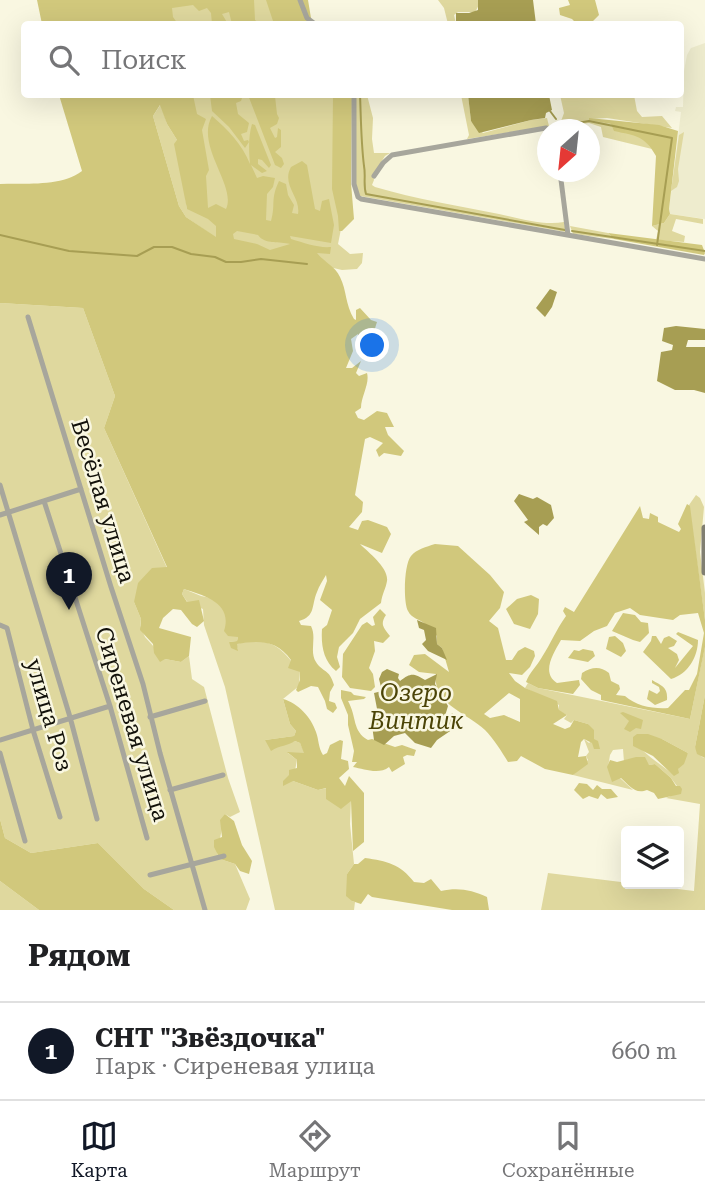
<!DOCTYPE html>
<html lang="ru">
<head>
<meta charset="utf-8">
<style>
	body { margin:0; font-family:"Roboto Serif",serif; background:#f6f6f6; color:#202124 }
	.controls { position:absolute; right:21px; bottom:21px; display:grid; overflow:hidden; border-radius:7px; box-shadow:0 7px 28px #0002 }
	.controls button { width:63px; height:63px; display:grid; place-items:center; padding:0; border:0; border-bottom:2px solid #e0e0e0; background:#fff; color:#202124; font:35px sans-serif }
	.compass { position:absolute; left:537px; top:119px; width:63px; height:63px; border-radius:50%; background:#fff; box-shadow:0 7px 28px #0002; rotate:207deg }
	.you { position:absolute; left:373px; top:346px; width:24px; height:24px; margin:-18px; border:5px solid #fff; border-radius:50%; background:#1a73e8; box-shadow:0 0 0 10px #1a73e833 }
	.badge { display:grid; place-items:center; width:46px; height:46px; border-radius:50%; background:#111827; color:#fff; font-size:23px; font-weight:700 }
	.pin { position:absolute; translate:-50% -58px; filter:drop-shadow(0 2px 4px #0008) }
	.pin::after { content:''; position:absolute; top:37px; width:24px; height:21px; background:inherit; clip-path:polygon(0 0,100% 0,50% 100%) }
	.list { margin:0; padding:0; list-style:none }
	h2 { display:flex; justify-content:space-between; align-items:center; height:91px; margin:0; padding:0 28px; font-size:30px }
	h2 small { font-size:23px; font-weight:400; color:#757577 }
	.list li { display:grid; grid-template-columns:46px 1fr auto; gap:21px; align-items:center; box-sizing:border-box; height:98px; padding:0 28px; border-top:2px solid #e0e0e0 }
	.list b { display:block; font-size:26px; white-space:nowrap }
	.list p { margin:0; font-size:23px; white-space:nowrap; color:#757577 }
	.list em { font-size:23px; font-style:normal; color:#757577 }
	.icon { flex:none; width:38px; height:38px; fill:none; stroke:currentColor; stroke-width:2; stroke-linecap:round; stroke-linejoin:round }
	.map { position:relative; flex:none; width:705px; height:910px; overflow:hidden }
	.search { position:absolute; background:#fff; box-shadow:0 7px 28px #0002; left:21px; right:21px; top:21px; height:77px; display:flex; align-items:center; gap:18px; box-sizing:border-box; padding:0 24px; border-radius:7px; color:#757577; font-size:26px }
	.sheet { height:189px; background:#fff }
	nav { display:flex; justify-content:space-around; align-items:center; box-sizing:border-box; height:98px; border-top:2px solid #e0e0e0; background:#fff; font-size:19px; color:#757577 }
	nav a { display:grid; justify-items:center; gap:4px }
	nav .on { color:#111827 }
	.map>svg:first-child { display:block }
	.built { fill:#eeecce }
	.green { fill:#dfd89e; fill-rule:evenodd }
	.forest { fill:#d1c87c; fill-rule:evenodd }
	.water { fill:#a79e53 }
	.lines { fill:none; stroke-linecap:round; stroke-linejoin:round }
	.stream { stroke:#a79e53; stroke-width:2 }
	.minor { stroke:#a7a69c; stroke-width:5 }
	.secondary { stroke:#817f72; stroke-width:7 }
	.labels { text-anchor:middle; dominant-baseline:central; stroke-width:5; stroke-linejoin:round; paint-order:stroke }
	.street-label { font-size:23px; fill:#12110a; stroke:#f9f7e1 }
	.water-label { font-size:24px; font-style:italic; fill:#4b4407; stroke:#f9f7e1 }
</style>
</head>
<body>
<div class="map">
<svg width="705" height="910" viewBox="0 0 705 910">
	<rect width="100%" height="100%" fill="#f9f7e1"/>
	<path class="built" d="M705,43V219L670,214L669,209L681,112L675,111L676,107H683L684,71L687,55L691,48Z"/>
	<path class="green" d="M168,0H277L301,24H170Z
		M438,0H478L479,5L475,12H458L454,15L456,24H448L444,8Z
		M186,95H339L341,229L338,244L350,254L363,253L362,263L357,269L342,270L209,239V233L186,217L179,206L153,116L161,104L167,124L177,140L187,209Z
		M356,95H367L373,118L372,139L374,153H390L385,156L373,175L374,180L372,185L375,187C416,199 458,206 499,214C519,218 544,226 564,222L566,232L360,196L356,189Z
		M461,95H468L471,121L483,133L531,120L547,118L549,126L467,139L469,135Z
		M560,95H634L637,111L642,117L662,116L672,128L607,118L589,119L611,124L641,136L652,149L603,137L601,127L589,123L562,126L560,124L564,113Z
		M684,132L678,169L679,181L677,187L671,191L679,135Z
		M670,214L703,219V224L676,219L672,231L685,236L684,242L656,240L658,231L652,226L664,223Z
		M570,226L608,233L614,239L573,234Z
		M0,303L83,308L115,396L104,428L167,568L134,602L141,619L140,626L145,637L165,659L181,662L189,656L192,679L204,687L228,778L240,812L230,817L225,814L217,853L220,859L235,864L250,899L246,910H174L144,889L98,843L31,853L5,838L0,819Z
		M696,495L700,498L704,507L700,552L705,593V620L689,505Z
		M184,589L201,596L211,598L224,608L238,637L237,641L229,642L238,650L236,644C271,637 279,645 300,672L299,686L283,699L290,724L296,731L294,736L265,740L281,745L295,741L300,743L305,753H288L297,760L293,781L318,790L327,788L328,793L351,800L350,824L354,864L347,874L352,901L355,902L354,910H275L225,687L204,625L203,609L188,603L182,594Z
		M705,646V695L695,747L702,757L705,758V910H541L548,873L694,891L700,804L666,798L675,794L677,786L671,778L655,764L649,765L629,759L624,762L623,749L613,750L610,755L608,767L633,790L573,775L588,760L586,756L589,752L584,739L589,743L594,739L588,724L574,720L571,723L564,719L567,715L559,711V705L525,688L528,683L538,688L690,719ZM633,737L662,739L688,753L674,775C662,765 637,750 633,737Z
		M0,881L39,910H0Z"/>
	<path class="forest" d="M37,0H254L255,20L260,24H232L229,12L222,14L228,24H212L211,13L207,8L199,11L193,5L172,8L173,17L178,24H42Z
		M266,0H308L312,24H274Z
		M568,0H595L599,15L593,21L595,24H577L572,19L560,15L559,8L570,5Z
		M59,95H193L197,114L206,119L202,130L209,170L206,176L208,208L216,204L226,209C237,186 195,146 212,116C228,130 242,144 250,164C249,152 248,137 252,124L255,125L271,165L269,168L262,160L258,159V164L267,171L262,173L251,165L257,178L263,176L275,178L273,187L267,194L266,220L271,221C276,204 270,200 279,181L286,184L288,195L294,205L292,213L298,214C301,197 281,185 291,167L302,161L307,165L315,209L320,211L322,201L329,199L334,225L331,243L290,236L291,239C305,243 317,248 331,247L330,254L317,253C324,262 335,266 340,277C347,291 345,304 354,319L356,320V310L360,308L371,320L377,322C370,341 380,343 371,361L365,352L359,356L358,334L351,339L353,351L346,368H352L361,361L356,373L359,376L367,373C370,384 361,396 361,408L355,412L358,418L364,420L377,411L387,413L394,427H385L388,435L404,451L401,456L384,453L379,457L376,450L383,443L370,437L365,439L355,495L363,502L362,512L349,527L358,530L362,521L368,520L387,527L391,534L382,553L360,544C369,553 389,568 387,581C386,588 382,594 381,603L360,619L353,633L339,647L337,657L340,667L336,671C323,660 321,645 322,629L327,625L332,610L320,600L327,581L326,575C323,580 319,586 317,592C311,606 316,616 299,621L301,625L311,626C317,638 309,651 316,662C323,673 329,668 334,685L330,692L329,701L335,703L337,708L333,713L327,709L325,701L318,687L311,686L298,692L296,690L300,680V672L288,668L291,660C277,640 259,640 237,644L238,651L231,648L229,642L237,641L238,637L228,636L224,631C233,603 205,596 184,589L182,594L187,602L199,600L204,621L197,627L192,624L181,610L173,609L163,618L159,628L191,637L189,656L181,662L165,659L160,662L154,653L153,644L140,630L141,619L134,602L138,583L152,568L167,567L104,428L115,396L83,308L0,303V184C25,183 61,187 82,171ZM160,105L167,124L177,140L174,144L187,209L208,219L216,226V237L186,217L179,206L153,116ZM237,231L258,235C265,245 280,241 290,244L270,250L257,244L234,239L233,234Z
		M210,95H243L241,101L236,103L238,114L249,123L247,132L241,134L244,141L248,140L249,142L245,148L229,127L212,111Z
		M248,95H280L275,96L277,114L279,118L277,124L270,128L275,138L277,137L278,128L281,130V147L275,152L282,158L284,164L281,168L275,165Z
		M333,95H352L351,183L354,219L342,231H339L338,216L332,189Z
		M589,118L659,125L678,131L669,209L670,214L664,223L652,226L656,156C644,135 636,136 614,131L611,124L589,120Z
		M608,233L702,245L705,253L704,255L614,239Z
		M687,504L690,506L705,620V647L690,719L601,700V695L591,690L581,679L582,673C592,667 600,666 609,673L611,681L619,685L620,689L616,695L625,696C636,706 653,709 668,708L685,690H689L697,674L704,633L698,613L680,615L673,620L640,615L630,608L615,613L607,626L594,631L580,641L561,640C553,654 541,673 557,683L579,680L580,685L573,694L538,688L526,682C529,673 537,666 542,657C551,643 556,630 566,616L563,611L565,607L574,612L640,506L643,518L649,519L650,513L658,517V522L679,532L681,529L678,524Z
		M435,544L458,546L490,575L504,592L500,608L489,621L498,628L506,660H512L518,651L525,647L534,651L535,656L530,667L522,675L509,673L515,681L525,688L557,701L559,710L567,715L553,724L565,729L570,727L574,720L588,724L594,730V739L598,741L600,749H594L592,743L584,739L581,742L578,757L586,756L588,764L573,775L545,769L521,756L517,761L508,762C502,752 493,738 485,730C467,713 432,704 436,674L419,672L409,665L414,655L425,654L449,672L442,648L437,644V636C433,632 430,628 425,624C420,619 412,619 408,611C403,602 404,564 411,556C417,549 426,547 435,544ZM509,693L520,699V722L504,715L490,718L484,714Z
		M531,595L539,599L538,614L530,629L514,624L506,609L517,599Z
		M380,609L386,615C380,624 383,627 390,636L383,643L374,641L375,651L369,668L373,674L375,687L371,691L350,688L342,677L343,654L362,625L367,622L372,626L375,625L373,617Z
		M623,613L635,615L641,622L648,623L649,633L640,642L633,640L612,631Z
		M678,632L698,640C698,657 688,674 671,679L643,652L651,641L652,636H656L661,644L664,638L669,636L677,641L674,646L668,648L677,654L679,660L675,668L693,646L676,634Z
		M615,636L623,643L626,651L621,657L606,649L609,637Z
		M583,649L593,651L595,656L588,662L568,658L574,650L579,651Z
		M652,680C662,686 668,687 667,700L655,705L647,699L649,690L657,694L660,691L659,687L652,683Z
		M341,690L351,692L354,695L366,697L364,699L348,701C357,717 352,731 368,740L372,739L395,747L402,745L416,750L414,756L407,755L403,757L405,764L392,772L389,767C379,775 364,769 353,767L357,762H352L354,751L348,725V715L341,698Z
		M705,695V758L697,754L695,747Z
		M283,699C298,703 311,717 316,732C319,740 318,747 323,755L327,753L330,745L340,740L343,741L341,759L348,761L349,769L339,778L345,786L349,776L364,793V842L353,851L351,801L341,809L326,799V788L318,790L293,781L283,786V781L289,775V770L297,768V760L287,752L304,753L300,743L295,741C288,746 280,745 271,751L265,740L294,736L296,731L290,724Z
		M623,712L643,720L641,729L636,728L630,732L624,729L629,721L620,713Z
		M637,734H648L662,739L688,753L684,764L678,769L679,773L674,776L653,756L633,746V737Z
		M636,757H645L649,765L655,764L671,778L676,786H680L682,789L681,794L658,799L654,793L647,790C635,795 629,785 621,778L612,782L607,767L610,760L617,762Z
		M579,783L587,784L593,790L597,785L602,789H611L618,797L607,799L601,794L598,799L589,796L583,799L574,790Z
		M225,814L234,821L242,845L252,861L249,874L240,871L235,864L220,859L214,847V840L222,837L220,820Z
		M0,819L5,838L31,853L98,843L144,889L174,910H39L0,881Z
		M365,858C387,861 400,864 414,882L424,883L431,879L441,891C458,887 472,890 487,897L489,910H452L372,897L368,894L361,904L352,901L346,896L347,874L354,864H358Z"/>
	<path class="water" d="M478,0H533L536,24H456V13H469L478,10Z
		M468,95H549L552,110L546,113L545,118L531,120L479,133L471,121Z
		M550,289L557,292L552,307L545,317L536,308Z
		M676,326L705,329V340H688L686,347H705V393L694,390H675L657,381L661,352L672,350L673,345L662,341L664,328Z
		M519,494L533,499L537,497L551,505L554,518L547,526L543,524L539,527V535L524,522L528,520L514,501Z
		M417,620L436,628L437,644L442,648L447,660L428,651L422,644L426,640L424,630L419,628Z
		M387,669L399,674L398,678L400,681C411,673 413,673 425,680L437,674L435,684L448,706L445,716L449,719L452,713L458,719L459,725L437,740L431,748L415,743L405,733L394,736L384,745L374,740L371,718L378,714L374,693L382,691L379,679L382,672Z"/>
	<g class="lines">
		<path class="stream" d="M360,94C361,119 361,142 364,166C366,176 363,184 366,194L565,230
			M550,111L556,119
			M561,123L565,125L589,121L672,138L657,245
			M572,231L705,251
			M0,235L69,251L137,256L154,247H172L191,254L215,257L226,262H241L261,259L307,264"/>
		<path class="minor" d="M300,0L307,18L315,24
			M354,94V184L358,197L361,199L705,259
			M560,172L568,235
			M374,176L383,163L392,155L546,128L553,130
			M28,317L111,587L143,684L160,753L205,910
			M0,485L70,717L97,819
			M44,501L110,706L147,838
			M0,515L81,489
			M0,625L7,628L33,730L60,817
			M150,717L205,701
			M0,740L110,706
			M0,753L25,841
			M170,790L223,775
			M150,875L224,856"/>
		<path class="secondary" d="M705,528V572"/>
	</g>
	<g class="labels">
		<g class="street-label">
			<text transform="translate(103 501) rotate(73)">Весёлая улица</text>
			<text transform="translate(49 715) rotate(74)">улица Роз</text>
			<text transform="translate(132 724) rotate(73)">Сиреневая улица</text>
		</g>
		<g class="water-label">
			<text x="416" y="693">Озеро<tspan x="416" dy="28">Винтик</tspan></text>
		</g>
	</g>
</svg>
<div class="controls">
<button><svg class="icon" aria-label="layers" viewBox="0 0 24 24"><path d="M12 4l9 5-9 5-9-5zM3 14l9 5 9-5"/></svg></button>
</div>
<svg class="compass" viewBox="-18 -18 36 36"><path d="M0-13l5 13h-10z" fill="#e53935"/><path d="M0 13l5-13h-10z" fill="#757577"/></svg>
<div class="you"></div>
<div class="pin badge" style="left:69px;top:610px">1</div>
<div class="search"><svg class="icon" aria-label="search" viewBox="0 0 24 24"><circle cx="10" cy="10" r="6"/><path d="M15 15l6 6"/></svg>Поиск</div>
</div>
<section class="sheet">
<h2>Рядом<small></small></h2>
<ul class="list">
<li><span class="badge">1</span><div><b>СНТ &quot;Звёздочка&quot;</b><p>Парк · Сиреневая улица</p></div><em>660 m</em></li>
</ul>
</section>
<nav>
<a class="on"><svg class="icon" aria-label="map" viewBox="0 0 24 24"><path d="M3 6l6-2 6 2 6-2v14l-6 2-6-2-6 2zM9 4v14M15 6v14"/></svg>Карта</a>
<a><svg class="icon" aria-label="directions" viewBox="0 0 24 24"><path d="M12 3l9 9-9 9-9-9zM9 14v-3h6M13 9l2 2-2 2"/></svg>Маршрут</a>
<a><svg class="icon" aria-label="saved" viewBox="0 0 24 24"><path d="M7 4h10v16l-5-4-5 4z"/></svg>Сохранённые</a>
</nav>
</body>
</html>
